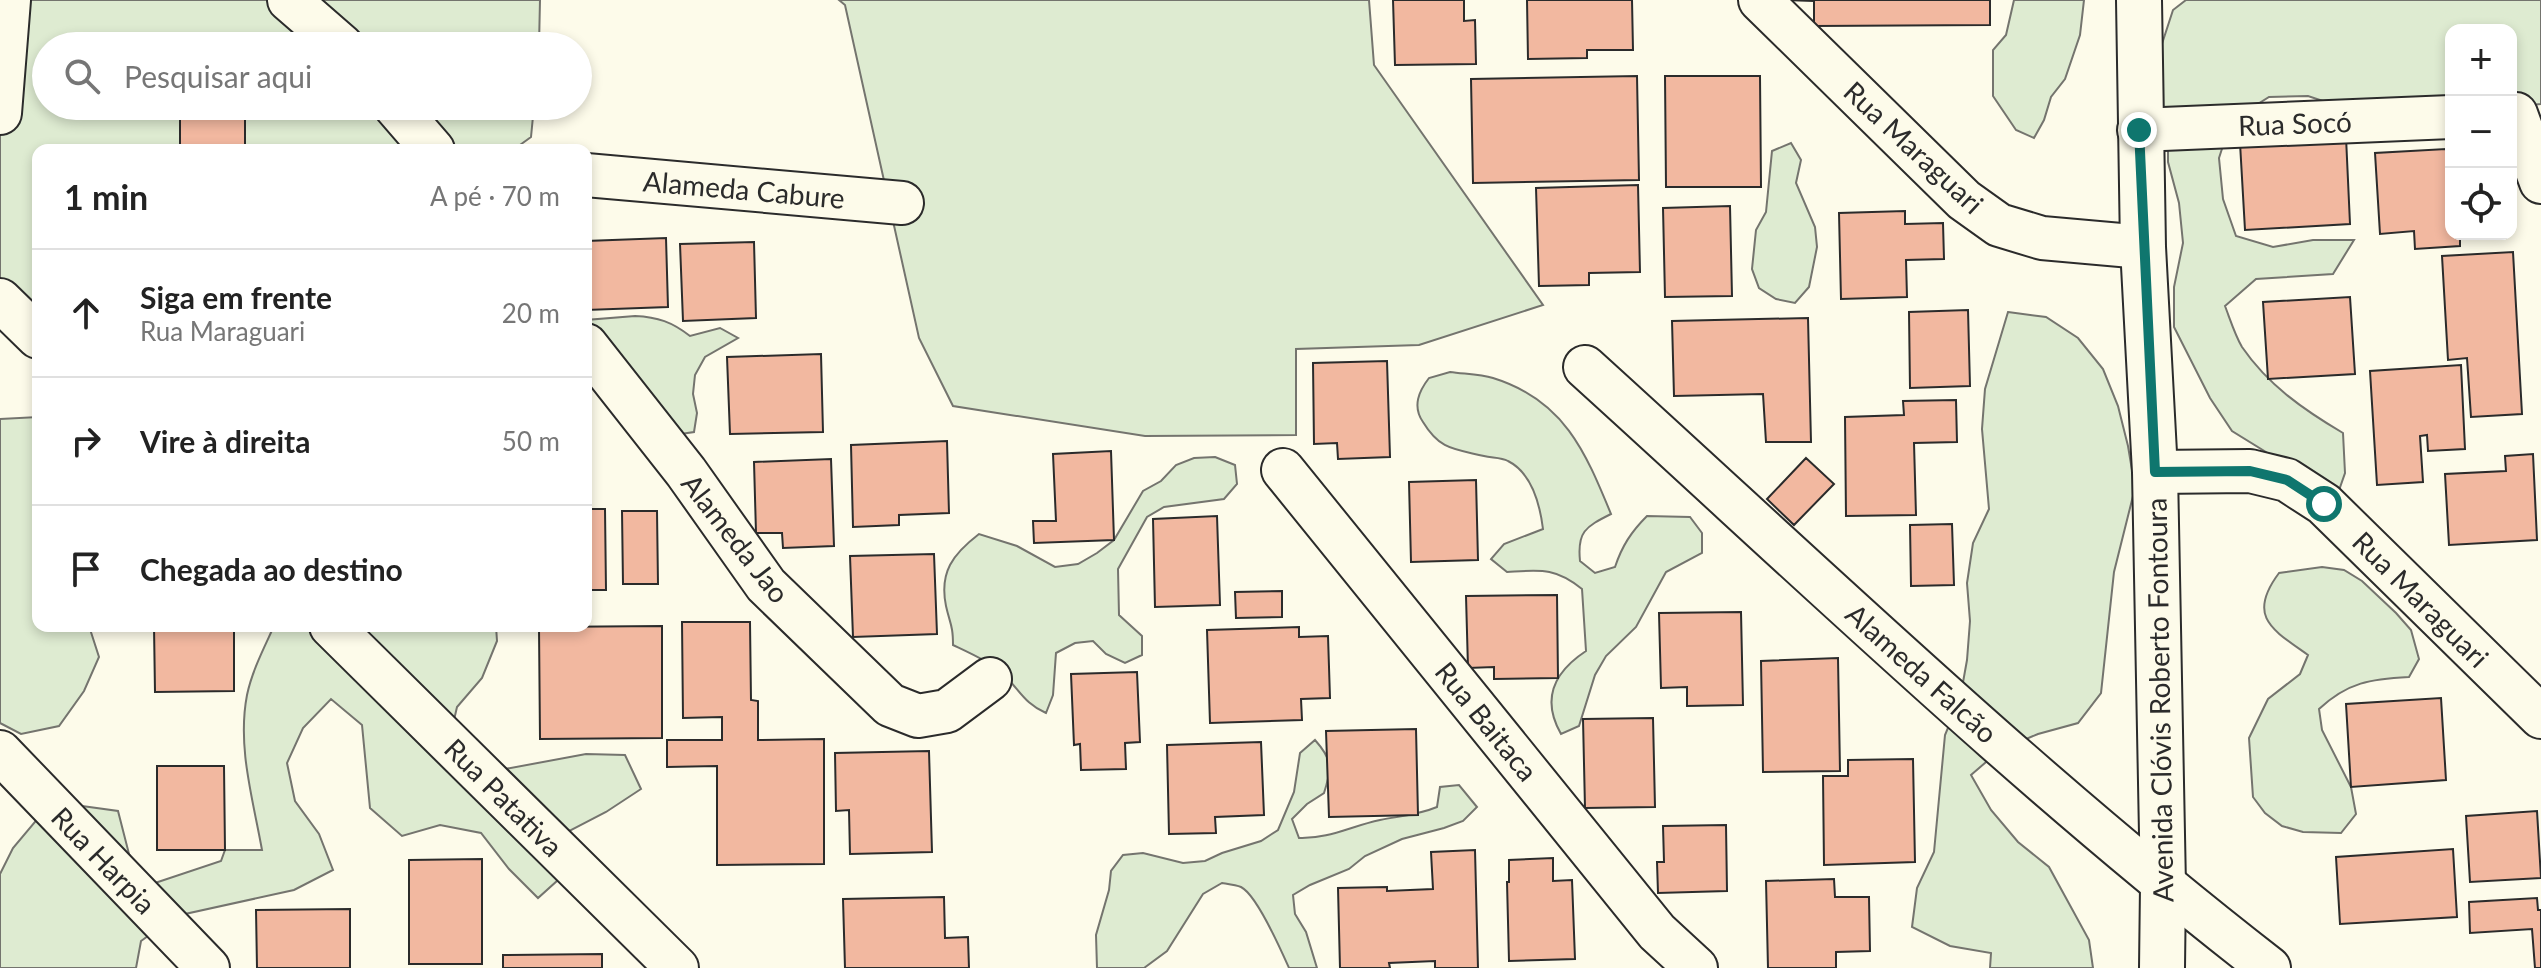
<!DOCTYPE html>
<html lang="pt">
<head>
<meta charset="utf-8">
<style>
	body { margin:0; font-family:Lato,sans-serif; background:#f6f6f6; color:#222 }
	.controls { position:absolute; right:24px; top:24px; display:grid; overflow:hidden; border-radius:16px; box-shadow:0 4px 12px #0003 }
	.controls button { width:72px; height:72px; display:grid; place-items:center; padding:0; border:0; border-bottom:2px solid #e0e0e0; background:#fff; color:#222; font:40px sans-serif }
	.stop { position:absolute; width:24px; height:24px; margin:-18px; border:6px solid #0f766e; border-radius:50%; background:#fff }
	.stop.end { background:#0f766e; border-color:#fff; box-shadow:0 2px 8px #0008 }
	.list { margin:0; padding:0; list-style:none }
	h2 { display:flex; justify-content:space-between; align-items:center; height:104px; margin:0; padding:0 32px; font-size:34px }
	h2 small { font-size:26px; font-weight:400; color:#767676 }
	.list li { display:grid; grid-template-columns:52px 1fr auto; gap:24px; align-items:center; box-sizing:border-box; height:128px; padding:0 32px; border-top:2px solid #e0e0e0 }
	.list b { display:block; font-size:30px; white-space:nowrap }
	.list p { margin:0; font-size:26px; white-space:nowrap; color:#767676 }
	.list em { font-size:26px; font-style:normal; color:#767676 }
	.icon { flex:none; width:44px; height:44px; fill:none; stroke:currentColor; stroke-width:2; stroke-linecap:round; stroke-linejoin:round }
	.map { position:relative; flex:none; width:2541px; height:968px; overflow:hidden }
	.search { position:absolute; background:#fff; box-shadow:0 4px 12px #0003; left:32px; top:32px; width:560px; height:88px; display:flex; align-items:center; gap:20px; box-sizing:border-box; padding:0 28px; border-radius:44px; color:#767676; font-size:30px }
	.panel { position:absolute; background:#fff; box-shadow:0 4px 12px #0003; left:32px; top:144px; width:560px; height:488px; border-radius:16px }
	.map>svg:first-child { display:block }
	.green { fill:#deebd1; stroke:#74746e; stroke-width:2 }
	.building { fill:#f2b8a0; stroke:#2b2b2b; stroke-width:2 }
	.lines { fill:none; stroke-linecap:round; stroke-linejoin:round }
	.street-casing { stroke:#2b2b2b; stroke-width:46 }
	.secondary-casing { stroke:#2b2b2b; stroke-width:48 }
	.street { stroke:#fdfbea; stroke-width:42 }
	.secondary { stroke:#fdfbea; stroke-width:44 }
	.route { stroke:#0f766e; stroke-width:10 }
	.labels { text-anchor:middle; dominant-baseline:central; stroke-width:6; stroke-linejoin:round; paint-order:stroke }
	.street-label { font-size:28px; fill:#2b2b2b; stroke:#fdfbea }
</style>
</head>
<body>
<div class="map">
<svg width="2541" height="968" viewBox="0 0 2541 968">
	<rect width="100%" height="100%" fill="#fdfbea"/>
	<path class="green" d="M0,0H540L539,46H46V106H534L531,137L513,150H38V321L0,285Z
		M839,0H1369L1374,65L1543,305L1419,345L1296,349V435L1145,436L953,406L919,338L845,5Z
		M2014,0H2084L2080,35L2065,79L2051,97L2044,120L2034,138L2016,130L1993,96V50L2006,35Z
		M2186,0H2541V104L2511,107V30H2451V114L2347,109L2308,96L2269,97L2231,121L2219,158L2223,199L2236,236L2273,247L2313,240H2354L2333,274L2256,279L2225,306C2230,319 2235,335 2242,347C2268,385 2304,410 2343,433L2345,473L2337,496L2232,431L2210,398L2174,327V287L2183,243L2179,203L2168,162V125L2156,95L2159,53L2173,10Z
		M1791,143L1801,160L1796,183L1815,227L1817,247L1809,287L1795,303L1776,299L1759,288L1752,269L1756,230L1766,212L1772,151Z
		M2008,312L2046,317L2078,338L2103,369L2118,406L2128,446L2135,488L2114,572L2101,693L2078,723L2038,734L2000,750L1971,775L1991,810L2018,842L2049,867L2089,940L2093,968H1990L1991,953L1950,946L1912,927L1917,888L1934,852L1945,735L1960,699L1967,660L1970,621L1967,583L1973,543L1989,509L1982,429L1985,389Z
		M635,316C658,317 672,322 690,336L720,328L738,338L705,357L695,375L693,394L697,413L694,432L674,435L586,370V320Z
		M1450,372C1464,374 1480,374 1493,378C1564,400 1585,451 1611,514C1585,527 1577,532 1580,561L1595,573L1615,567C1622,546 1631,532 1647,516L1690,517L1702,533V553L1666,572L1636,627L1606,656L1595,675L1579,726L1561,734C1541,699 1554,672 1586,651L1582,589C1555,567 1540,570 1507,572L1491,559L1504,544L1543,529C1540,505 1532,473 1508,461C1501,457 1492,458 1484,456C1454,449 1440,450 1423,422C1412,406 1419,391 1429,378Z
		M38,417V626H89L99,657L84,691L59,726L21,734L0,723V419Z
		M1215,457L1235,465L1237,484L1224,499L1164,507L1147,517L1118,569L1119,615L1142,636V655L1125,663L1106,654L1093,641L1075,643L1056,653L1053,695L1046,713C1027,705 1021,693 1008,679C993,663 972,654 953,645C953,625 950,624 946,606C939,572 953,554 979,534L1017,546L1055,567L1078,564L1097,553L1114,540L1143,491L1161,481L1176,465L1194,458Z
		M2322,567L2344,570L2362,581L2396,613L2411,630L2419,659L2409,677C2371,679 2348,682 2319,709L2322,730L2351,787L2356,814L2341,833L2303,832L2282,826L2265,813L2253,797L2249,738L2268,699L2300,674L2308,655C2273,630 2246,617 2279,573Z
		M274,626H496L497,641L482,678L457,707L448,746L473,775L586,754L625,755L641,789L606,812L569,831L568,871L538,898L509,869L481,833L440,825L402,836L370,808L362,725L331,699L303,728L287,763L295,801L319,834L333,870L294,890L176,916L141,941L136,968H0V874L13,848L39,817L75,805L118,811L129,854L146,886L221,861L225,850H262C253,799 237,747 247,695C252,671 264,648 274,626Z
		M1315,740C1333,760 1332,768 1324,793L1307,804L1292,819L1299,838C1329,839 1351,826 1380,820C1400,816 1418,815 1437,807L1440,787L1459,785L1477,807L1463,821L1444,828L1402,839L1365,856L1349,869L1310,885L1293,895L1295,914L1306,932L1317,968H1289C1281,950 1257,895 1241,887C1236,885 1228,884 1222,883L1203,894L1167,951L1144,968H1097L1096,935L1109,890L1111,871L1123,855L1143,853L1183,863L1205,861L1222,853L1261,841L1278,830L1294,792L1300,753Z"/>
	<path class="building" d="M1393,0H1464V21L1475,20L1476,64L1395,65Z
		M1527,0H1632L1633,50H1587V58L1528,59Z
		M1785,0H1990V25L1814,26V1Z
		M1637,76L1639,180L1473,183L1471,79Z
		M1665,76H1760L1761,187H1666Z
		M180,106H245V148L180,149Z
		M2346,137L2350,224L2245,230L2240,143Z
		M2446,149L2447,163H2451V234H2460V246L2415,249L2414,231L2380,234L2375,153Z
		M1638,185L1640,272L1589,273V285L1539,286L1536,188Z
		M1730,206L1732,296L1665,297L1663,208Z
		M1905,211V224L1943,223L1944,259L1906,260L1907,297L1841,299L1839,213Z
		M666,238L668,307L586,310V241Z
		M754,242L756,318L683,321L680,244Z
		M2513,252L2522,414L2471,417L2467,358L2448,360L2442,256Z
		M2350,297L2355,374L2268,379L2263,302Z
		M1968,310L1970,386L1910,388L1909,312Z
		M1808,318L1811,442H1766L1763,394L1674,396L1672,321Z
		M821,354L823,432L730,434L727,357Z
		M1387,361L1390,457L1338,459L1337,443L1314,444L1313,363Z
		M2461,365L2465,449L2428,451L2427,435L2420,436L2423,482L2377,485L2370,371Z
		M1956,400L1957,442L1914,443L1916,515L1846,516L1845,417L1904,415L1903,401Z
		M947,441L949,513L899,515V525L853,527L851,445Z
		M1111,451L1114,540L1034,543L1033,521H1056L1053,454Z
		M2533,454L2537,540L2449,545L2445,474L2506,471L2505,456Z
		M1806,458L1834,484L1794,525L1767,499Z
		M831,459L834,546L783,548L782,533H756L754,462Z
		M1476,480L1478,560L1411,562L1409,482Z
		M586,509H605L606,590H586Z
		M622,511H657L658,584H623Z
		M1217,516L1220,605L1155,607L1153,519Z
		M1952,524L1954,585L1911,586L1910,525Z
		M934,554L937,634L853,637L850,556Z
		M1282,591V617L1236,618L1235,592Z
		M1557,595L1558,678L1494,679V667L1468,668L1466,596Z
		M1741,612L1743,705L1687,706V687L1661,688L1659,613Z
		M682,622H750L751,700L758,701V740L824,739V864L717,865V766L667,767V740H722V717L683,718Z
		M154,626H234V691L155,692Z
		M662,626V738L540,739L539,627Z
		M1299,627V637L1328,636L1330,698L1301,699L1302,720L1210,723L1207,630Z
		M1838,658L1840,771L1763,772L1761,661Z
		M1137,672L1140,742L1125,743L1126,769L1081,770L1080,744L1074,745L1071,674Z
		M2441,698L2446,780L2351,787L2346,704Z
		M1653,718L1655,807L1585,808L1583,719Z
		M1416,729L1418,815L1329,817L1326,731Z
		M1261,742L1264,815L1215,817L1216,833L1169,834L1167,745Z
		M929,751L932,852L850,854L849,810L836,811L835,753Z
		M1913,759L1915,862L1824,865L1823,776H1848V760Z
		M157,766H224L225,850H157Z
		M2537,811L2541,878L2470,882L2466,816Z
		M1726,825L1727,891L1658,893L1657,862H1664L1663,826Z
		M2453,849L2457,917L2340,924L2336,857Z
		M1475,850L1478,968H1435V961L1389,963L1390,968H1340L1338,888L1387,887V891L1433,889L1431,852Z
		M1553,858V881L1572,880L1575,959L1509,961L1507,882H1509V860Z
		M482,859V964H409V860Z
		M1834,879L1835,897H1869L1870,951L1836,952V968H1768L1766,881Z
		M944,897L945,938L968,937L969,968H845L843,899Z
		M2537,898L2538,910H2541V968H2535L2532,929L2470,933L2469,902Z
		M350,909V968H257L256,910Z
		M602,954V968H503V955Z"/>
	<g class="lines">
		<defs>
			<path id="street" d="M289,0L342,46
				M1760,0L1964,200L1999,225L2042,238L2143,247
				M395,106L433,150
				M0,113L9,0
				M2516,114L2541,182
				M2139,130L2451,117
				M586,175L902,203
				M0,300L38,337
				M586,345L686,472L766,585L890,705L918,716L947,711L990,679
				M1585,367C1810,571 2029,782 2269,968
				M1283,470L1657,932L1696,968
				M2155,472L2250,471L2287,480L2324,504L2541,717
				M331,626L677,968
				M0,752L208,968"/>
			<path id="secondary" d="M2139,0L2143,247L2155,472L2163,886L2162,968"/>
		</defs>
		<use href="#street" class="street-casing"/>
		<use href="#secondary" class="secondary-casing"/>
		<use href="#street" class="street"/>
		<use href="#secondary" class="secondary"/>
	</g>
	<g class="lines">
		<path class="route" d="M2139,130L2155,472L2250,471L2287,480L2324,504"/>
	</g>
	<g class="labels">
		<g class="street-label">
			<text transform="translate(2295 123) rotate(-2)">Rua Socó</text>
			<text transform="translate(1914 147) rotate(43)">Rua Maraguari</text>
			<text transform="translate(744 189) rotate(5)">Alameda Cabure</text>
			<text transform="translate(736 538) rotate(52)">Alameda Jao</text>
			<text transform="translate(2421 599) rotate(45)">Rua Maraguari</text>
			<text transform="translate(1922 673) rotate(42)">Alameda Falcão</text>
			<text transform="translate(2159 700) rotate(-91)">Avenida Clóvis Roberto Fontoura</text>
			<text transform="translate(1487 721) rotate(51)">Rua Baitaca</text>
			<text transform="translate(504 797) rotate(45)">Rua Patativa</text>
			<text transform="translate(104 860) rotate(46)">Rua Harpia</text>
		</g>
	</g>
</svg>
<div class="controls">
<button>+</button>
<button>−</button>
<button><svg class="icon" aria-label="locate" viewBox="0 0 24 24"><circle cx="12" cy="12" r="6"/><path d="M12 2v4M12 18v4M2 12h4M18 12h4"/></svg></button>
</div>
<div class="stop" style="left:2324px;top:504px"></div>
<div class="stop end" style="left:2139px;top:130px"></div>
<div class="search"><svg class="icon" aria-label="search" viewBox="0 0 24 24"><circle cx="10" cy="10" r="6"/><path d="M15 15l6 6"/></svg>Pesquisar aqui</div>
<section class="panel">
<h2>1 min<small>A pé · 70 m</small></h2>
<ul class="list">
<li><svg class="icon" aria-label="ahead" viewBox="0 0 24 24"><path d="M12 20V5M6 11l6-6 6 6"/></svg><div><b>Siga em frente</b><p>Rua Maraguari</p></div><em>20 m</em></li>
<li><svg class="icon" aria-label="right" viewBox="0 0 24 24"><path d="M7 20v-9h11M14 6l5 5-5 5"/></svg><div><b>Vire à direita</b></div><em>50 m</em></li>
<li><svg class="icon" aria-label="arrive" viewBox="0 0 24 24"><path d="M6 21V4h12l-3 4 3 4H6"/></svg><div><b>Chegada ao destino</b></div></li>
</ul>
</section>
</div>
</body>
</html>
